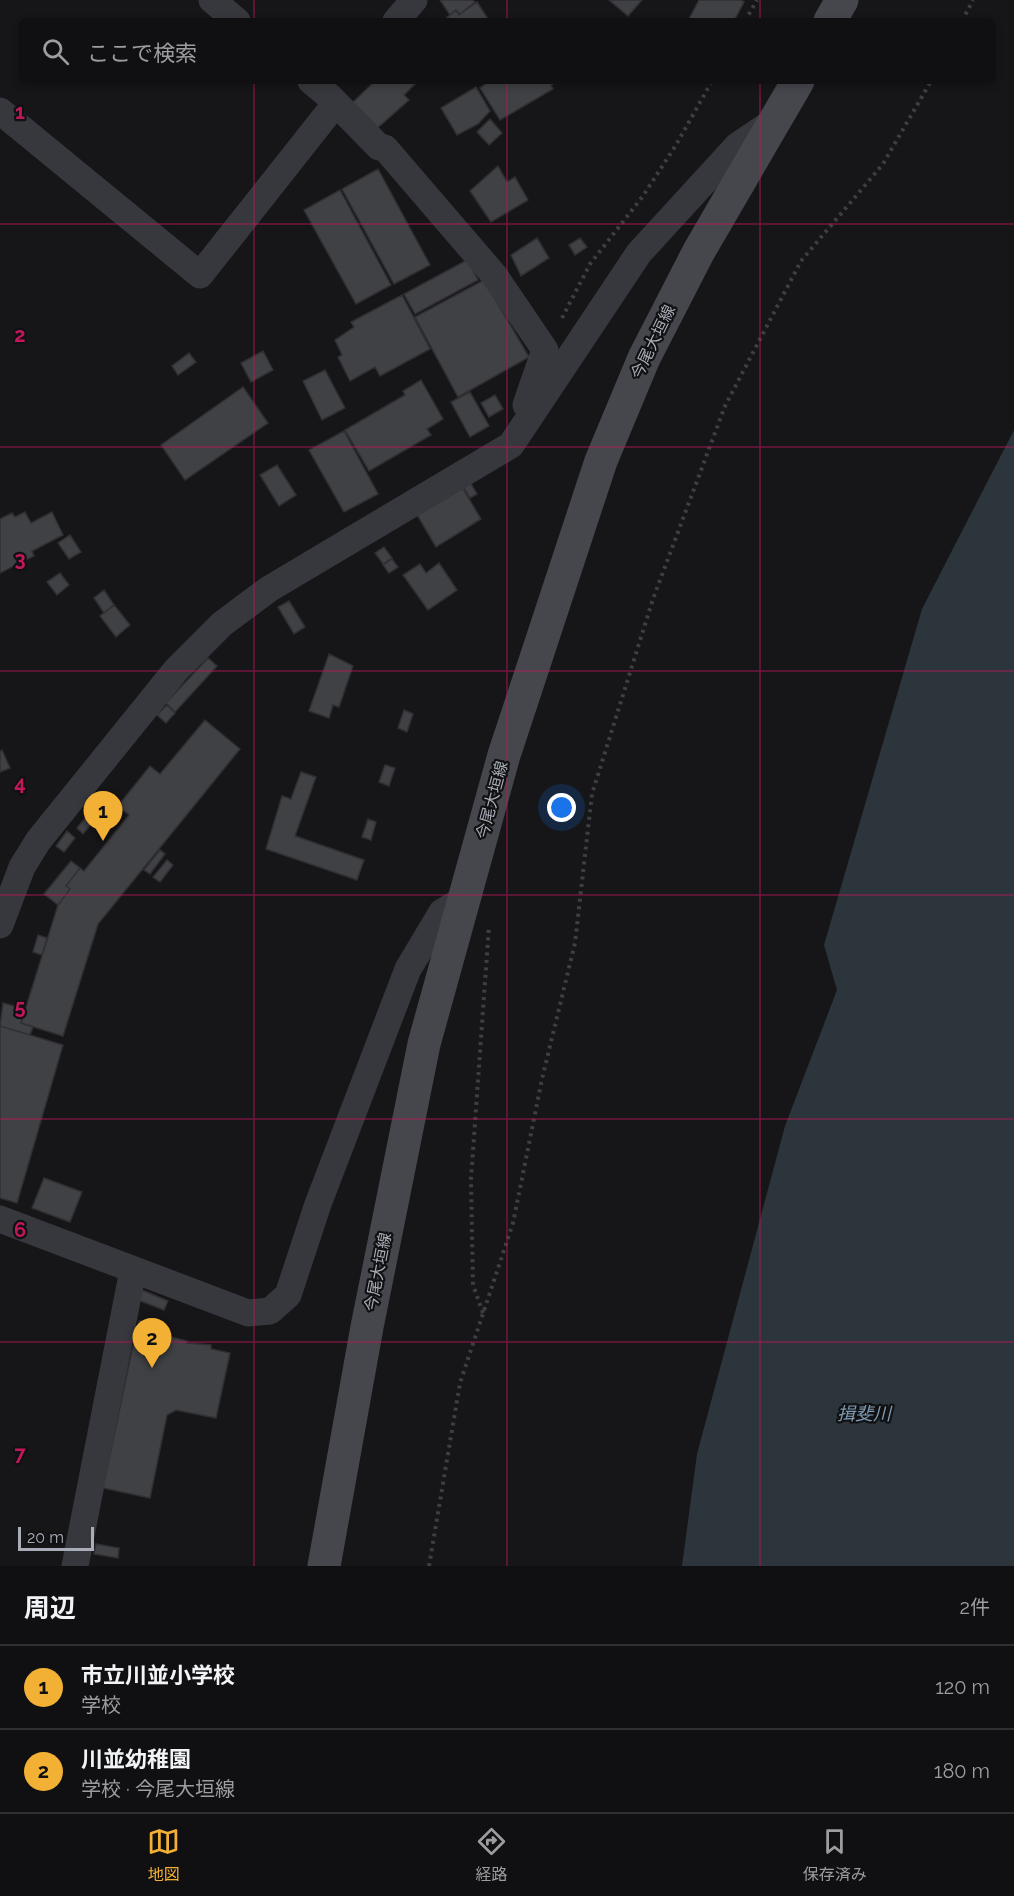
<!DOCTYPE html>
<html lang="ja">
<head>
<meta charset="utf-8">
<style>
	body { margin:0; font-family:Raleway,"Noto Sans JP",sans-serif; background:#19191b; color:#f1f3f6 }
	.scale { position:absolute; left:18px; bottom:15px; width:76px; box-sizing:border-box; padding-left:6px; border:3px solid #a8adb8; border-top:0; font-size:16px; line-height:21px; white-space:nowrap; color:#a8adb8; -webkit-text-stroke:4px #111113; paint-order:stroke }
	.you { position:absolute; left:562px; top:808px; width:21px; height:21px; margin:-15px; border:4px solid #fff; border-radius:50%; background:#1a73e8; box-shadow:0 0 0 9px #1a73e833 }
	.badge { display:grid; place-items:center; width:39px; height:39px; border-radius:50%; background:#f2b134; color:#111; font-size:20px; font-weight:700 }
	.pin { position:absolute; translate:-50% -50px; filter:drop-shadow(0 2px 3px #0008) }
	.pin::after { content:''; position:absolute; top:32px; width:21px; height:18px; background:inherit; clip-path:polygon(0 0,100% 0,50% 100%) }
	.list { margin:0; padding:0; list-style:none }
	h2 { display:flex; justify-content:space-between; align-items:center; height:78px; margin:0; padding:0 24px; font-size:26px }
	h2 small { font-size:20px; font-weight:400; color:#9c9d9f }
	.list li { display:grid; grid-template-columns:39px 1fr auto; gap:18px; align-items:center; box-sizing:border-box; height:84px; padding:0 24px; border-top:2px solid #303032 }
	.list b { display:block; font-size:22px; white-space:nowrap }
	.list p { margin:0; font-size:20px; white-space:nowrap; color:#9c9d9f }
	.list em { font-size:20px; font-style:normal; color:#9c9d9f }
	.icon { flex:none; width:33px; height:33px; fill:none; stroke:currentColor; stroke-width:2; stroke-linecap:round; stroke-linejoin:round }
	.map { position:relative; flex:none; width:1014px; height:1566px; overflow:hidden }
	.search { position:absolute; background:#101012; box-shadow:0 3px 9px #0003; left:18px; right:18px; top:18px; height:66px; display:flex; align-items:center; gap:15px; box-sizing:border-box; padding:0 21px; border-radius:9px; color:#9c9d9f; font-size:22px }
	.sheet { height:246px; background:#101012 }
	nav { display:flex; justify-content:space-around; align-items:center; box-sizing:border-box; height:84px; border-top:2px solid #303032; background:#101012; font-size:16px; color:#9c9d9f }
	nav a { display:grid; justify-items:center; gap:3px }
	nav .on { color:#f2b134 }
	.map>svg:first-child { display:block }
	.water { fill:#2c353c }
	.building { fill:#404145; stroke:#303034; stroke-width:1.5 }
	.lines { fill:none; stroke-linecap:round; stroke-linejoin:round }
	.path { stroke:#3d3f44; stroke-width:4; stroke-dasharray:3 4.5; stroke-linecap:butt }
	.minor { stroke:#37383d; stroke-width:27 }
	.secondary { stroke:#45474d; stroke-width:33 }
	.grid { fill:none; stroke:#c2185b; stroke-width:1.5; stroke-opacity:0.55 }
	.labels { text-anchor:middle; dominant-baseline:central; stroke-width:4.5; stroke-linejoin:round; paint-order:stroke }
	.street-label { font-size:16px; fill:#a8adb8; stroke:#111113 }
	.water-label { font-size:18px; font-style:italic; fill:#7f9bb3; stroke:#111113 }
	.grid-label { font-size:20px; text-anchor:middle; font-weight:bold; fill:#c2185b; stroke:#111113; stroke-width:4.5; stroke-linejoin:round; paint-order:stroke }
</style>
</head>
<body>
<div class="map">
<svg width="1014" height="1566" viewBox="0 0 1014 1566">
	<rect width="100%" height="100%" fill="#161618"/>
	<path class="water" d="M1014,430V1566H682L697,1454L785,1126L837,990L824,945L922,609Z"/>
	<path class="building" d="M440,0H472L475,2L460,14L456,10L450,15Z
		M609,0H642L628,16Z
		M699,0H741L744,2L734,21H688Z
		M477,2L488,19L485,21L445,19L456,10L459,15Z
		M375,81H418L404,95L409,100L374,131L350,105Z
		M490,81H555L556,82L551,85L553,89L500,120L480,88Z
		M476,87L490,111L478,124L457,135L441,108Z
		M490,119L502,133L489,145L477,132Z
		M498,166L507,182L515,177L528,200L491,222L470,191Z
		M378,169L430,265L394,284L342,189Z
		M340,190L391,285L356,304L304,210Z
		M537,238L549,258L521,276L511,255Z
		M580,238L587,247L575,255L569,245Z
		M467,260L478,280L415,314L404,294Z
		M484,280L529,357L458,397L415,317Z
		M402,295L430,349L380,376L375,367L350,381L338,357L342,355L335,340L354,327L351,322Z
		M263,351L273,370L251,382L241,363Z
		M189,353L196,362L178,375L172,366Z
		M325,370L345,408L322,420L303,381Z
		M421,380L443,419L427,429L431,435L369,471L345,430L405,395L403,391Z
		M243,387L268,423L185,480L161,445Z
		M470,392L489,426L470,437L451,402Z
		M495,395L503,409L489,417L481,403Z
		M344,431L378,494L344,512L309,450Z
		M277,465L296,495L279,506L260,475Z
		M468,479L477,494L470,498L461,483Z
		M462,487L481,519L436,547L416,513Z
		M25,512L31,523L52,512L63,535L32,551L34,556L0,573V519L12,513L15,517Z
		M70,535L81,552L69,559L58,543Z
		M384,547L392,558L383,564L375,553Z
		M392,559L398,567L389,573L383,565Z
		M439,563L457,590L428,610L403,575L420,564L426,573Z
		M60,573L69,585L57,595L47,582Z
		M104,590L114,605L104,613L94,598Z
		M289,601L305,627L294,634L278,607Z
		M114,605L130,625L116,637L100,616Z
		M329,654L353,666L339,707L333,705L329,718L309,711Z
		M208,658L217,666L175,712L166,703Z
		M167,705L175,713L166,723L157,715Z
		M404,710L413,714L407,732L398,728Z
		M205,720L240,749L98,924L63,1036L21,1023L58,905L70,889L66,886L80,868L84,871L129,815L118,806L150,766L160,774Z
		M2,750L10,768L0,772V752Z
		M385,765L395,768L389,786L379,782Z
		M301,772L316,777L295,836L364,860L357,880L266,849L282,796L291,799Z
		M104,795L111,801L83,834L77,828Z
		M368,819L376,822L371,840L362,837Z
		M67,831L75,838L64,852L56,846Z
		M160,850L165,854L150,874L144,870Z
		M167,860L173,865L160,882L153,877Z
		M71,861L80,868L66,886L70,889L58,905L44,894Z
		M38,935L47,938L42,955L33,952Z
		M3,1003L25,1009L21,1023L33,1027L30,1035L0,1026Z
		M0,1026L63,1045L17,1203L0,1198Z
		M44,1178L82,1192L70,1222L32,1208Z
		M142,1290L168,1301L164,1310L138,1300Z
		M139,1321L151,1323L150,1334L138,1332Z
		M135,1336L170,1343L171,1337L187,1341V1343L211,1345V1349L230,1353L216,1418L176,1410L167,1415L150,1498L103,1488Z
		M96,1544L119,1548L118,1558L94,1554Z"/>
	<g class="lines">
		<path class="path" d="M745,21L757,0
			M962,21L973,0
			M562,318L590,264L643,196L676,145L712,81
			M483,1313L473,1285L471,1179L489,926
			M429,1566L460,1383L513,1223L542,1079L575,943L592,794L653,599L725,406L801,261L883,164L931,81"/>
		<path class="minor" d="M212,0L237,21
			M396,21L414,0
			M311,81L330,97L379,147L385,148L494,275L545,350L526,405
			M0,111L200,275L336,103
			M0,925L22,867L38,841L176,670L222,624L269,589L511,445L639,253L737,146L774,121
			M0,1219L248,1313L270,1311L288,1295L318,1204L408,969L442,912L464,899
			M75,1566L133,1270"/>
		<path class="secondary" d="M830,21L842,0
			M324,1566L367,1327L424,1044L504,755L601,461L644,358L699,251L798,81"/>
	</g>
	<path class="grid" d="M254,0V21M507,0V21M760,0V21M254,81V1566M507,81V1566M760,81V1566M0,224H1014M0,447H1014M0,671H1014M0,895H1014M0,1119H1014M0,1342H1014"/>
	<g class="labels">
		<g class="street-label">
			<text transform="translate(653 342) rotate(-64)">今尾大垣線</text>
			<text transform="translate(492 800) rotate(-75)">今尾大垣線</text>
			<text transform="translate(378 1272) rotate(-79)">今尾大垣線</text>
		</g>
		<g class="water-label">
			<text x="864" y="1413">揖斐川</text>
		</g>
	</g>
	<g class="grid-label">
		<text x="20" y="119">1</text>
		<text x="20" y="342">2</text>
		<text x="20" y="566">3</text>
		<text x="20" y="790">4</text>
		<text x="20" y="1014">5</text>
		<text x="20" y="1237">6</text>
		<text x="20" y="1461">7</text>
	</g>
</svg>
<div class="scale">20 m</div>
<div class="you"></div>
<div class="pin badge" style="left:103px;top:841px">1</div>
<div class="pin badge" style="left:152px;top:1368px">2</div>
<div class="search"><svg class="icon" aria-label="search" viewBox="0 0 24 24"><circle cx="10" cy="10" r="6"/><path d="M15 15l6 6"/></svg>ここで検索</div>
</div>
<section class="sheet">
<h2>周辺<small>2件</small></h2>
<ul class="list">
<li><span class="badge">1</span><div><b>市立川並小学校</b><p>学校</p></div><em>120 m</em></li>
<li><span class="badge">2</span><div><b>川並幼稚園</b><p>学校 · 今尾大垣線</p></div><em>180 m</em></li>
</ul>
</section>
<nav>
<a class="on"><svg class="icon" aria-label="map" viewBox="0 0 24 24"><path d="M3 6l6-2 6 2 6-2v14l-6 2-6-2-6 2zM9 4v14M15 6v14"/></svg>地図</a>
<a><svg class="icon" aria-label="directions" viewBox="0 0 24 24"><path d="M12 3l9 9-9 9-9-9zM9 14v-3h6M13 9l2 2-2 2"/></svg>経路</a>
<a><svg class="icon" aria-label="saved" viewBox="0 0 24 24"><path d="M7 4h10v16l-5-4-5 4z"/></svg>保存済み</a>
</nav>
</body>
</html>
